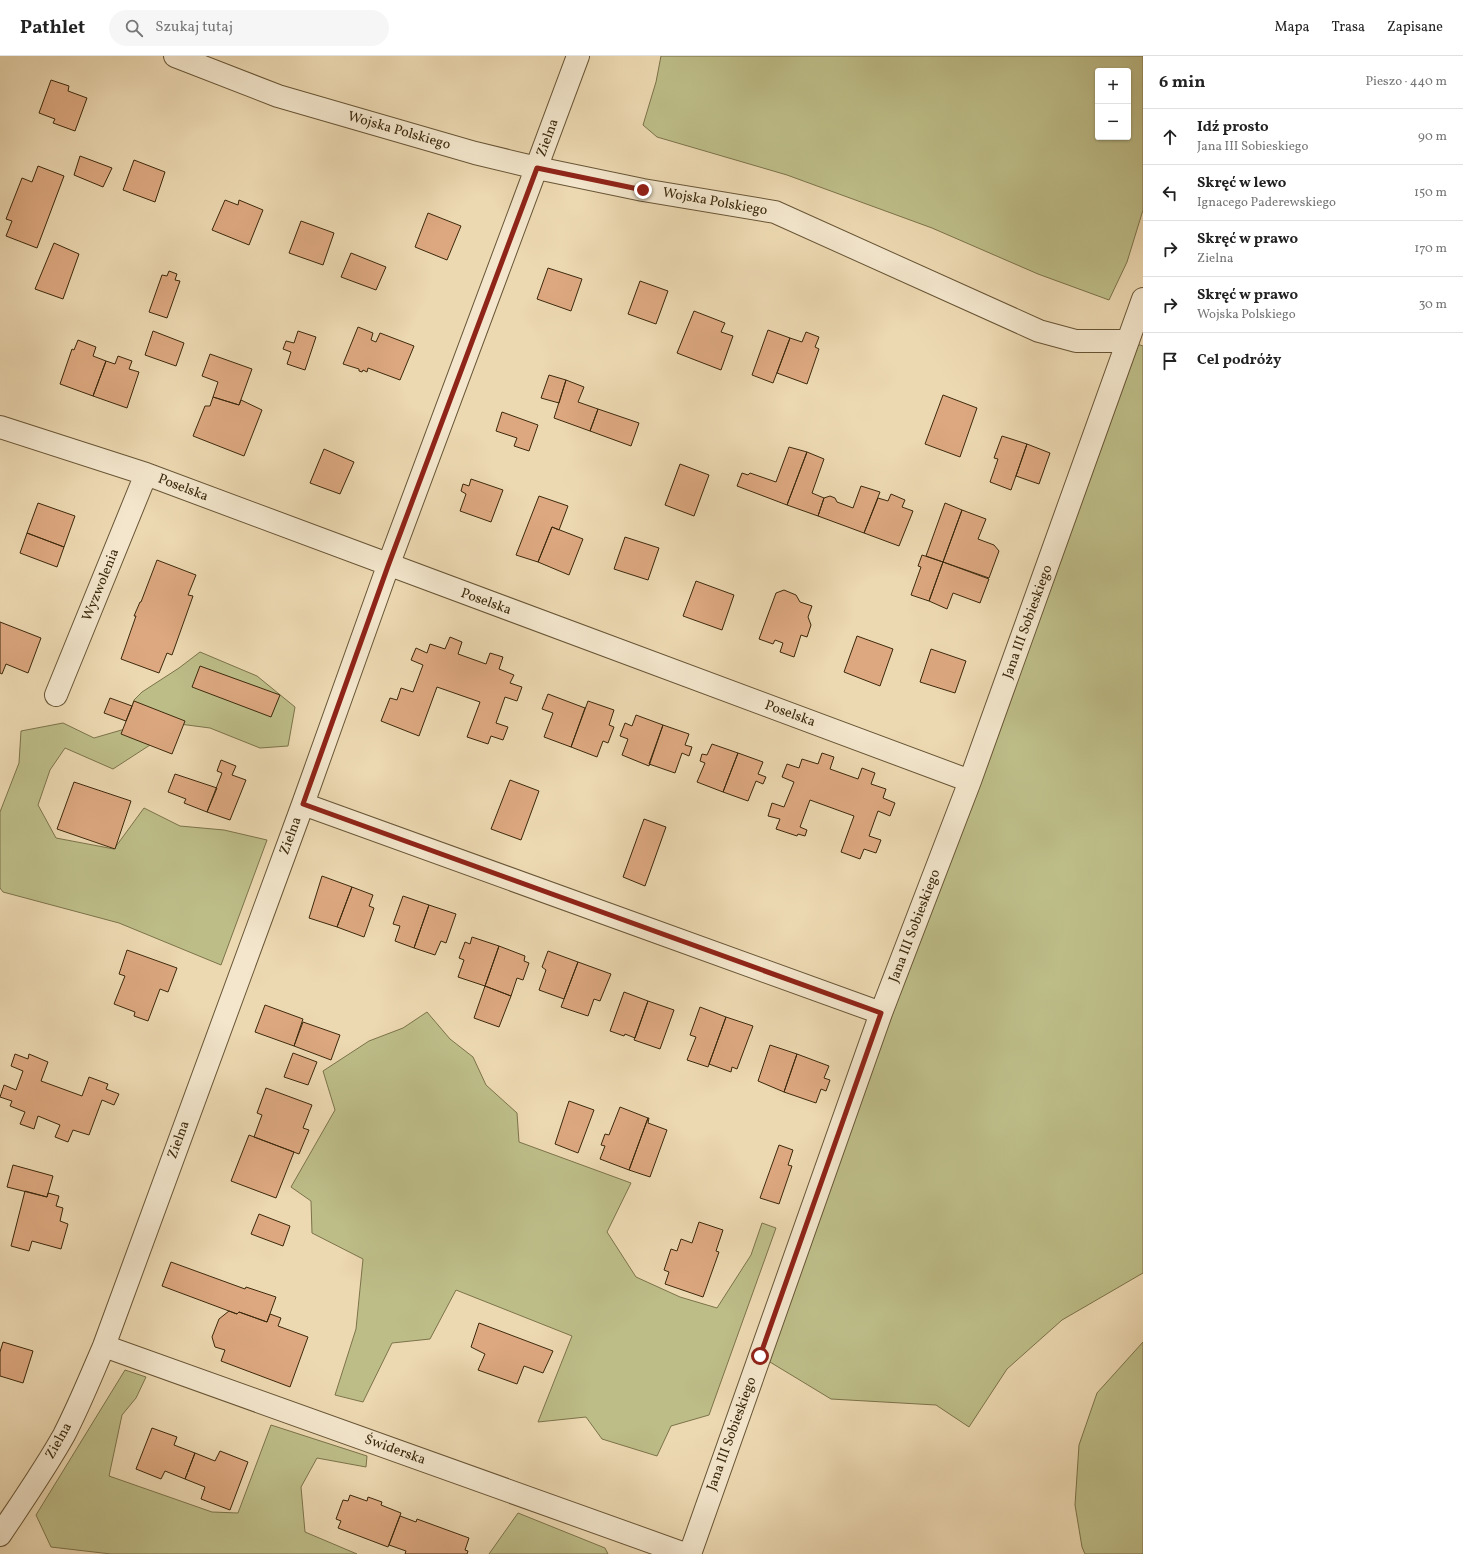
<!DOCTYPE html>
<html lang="pl">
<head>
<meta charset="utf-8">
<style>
	body { margin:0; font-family:Vollkorn,serif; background:#f6f6f6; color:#222 }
	.controls { position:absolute; right:12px; top:12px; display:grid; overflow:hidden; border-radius:4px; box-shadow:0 1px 3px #0004 }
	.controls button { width:36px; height:36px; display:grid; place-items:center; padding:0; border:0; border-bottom:1px solid #e0e0e0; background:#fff; color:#222; font:20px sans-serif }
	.stop { position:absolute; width:12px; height:12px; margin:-9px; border:3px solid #8f2418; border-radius:50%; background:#fff }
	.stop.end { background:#8f2418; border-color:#fff; box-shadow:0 1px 4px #0008 }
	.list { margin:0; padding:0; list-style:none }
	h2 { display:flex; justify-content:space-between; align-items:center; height:52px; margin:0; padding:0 16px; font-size:17px }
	h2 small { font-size:13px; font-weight:400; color:#767676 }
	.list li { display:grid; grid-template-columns:26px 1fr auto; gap:12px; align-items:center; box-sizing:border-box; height:56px; padding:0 16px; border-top:1px solid #e0e0e0 }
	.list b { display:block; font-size:15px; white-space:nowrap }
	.list p { margin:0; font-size:13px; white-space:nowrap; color:#767676 }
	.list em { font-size:13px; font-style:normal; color:#767676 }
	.icon { flex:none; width:22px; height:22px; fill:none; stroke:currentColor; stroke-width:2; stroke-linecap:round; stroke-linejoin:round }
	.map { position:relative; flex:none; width:1143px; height:1498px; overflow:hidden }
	header { display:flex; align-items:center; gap:24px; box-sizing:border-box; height:56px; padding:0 20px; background:#fff; border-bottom:1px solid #e0e0e0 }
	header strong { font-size:19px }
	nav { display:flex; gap:22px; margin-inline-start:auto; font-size:14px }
	.search { width:280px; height:36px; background:#f6f6f6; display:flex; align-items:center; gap:10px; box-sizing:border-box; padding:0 14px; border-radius:22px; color:#767676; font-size:15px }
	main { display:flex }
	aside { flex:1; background:#fff }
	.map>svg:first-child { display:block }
	.green { fill:#bdbd88; stroke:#7c734a; fill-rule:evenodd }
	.building { fill:#dda880; stroke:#3c290c }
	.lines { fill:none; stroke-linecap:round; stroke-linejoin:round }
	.street-casing { stroke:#685535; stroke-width:24 }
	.street { stroke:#f3e6cc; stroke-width:22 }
	.route { stroke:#8f2418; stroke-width:5 }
	.labels { text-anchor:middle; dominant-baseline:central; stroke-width:3; stroke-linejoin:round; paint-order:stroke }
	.street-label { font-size:14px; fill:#3c290c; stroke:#f3e6cc }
</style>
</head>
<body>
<header>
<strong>Pathlet</strong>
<div class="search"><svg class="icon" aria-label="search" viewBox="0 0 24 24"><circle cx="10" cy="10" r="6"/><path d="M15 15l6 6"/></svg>Szukaj tutaj</div>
<nav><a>Mapa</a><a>Trasa</a><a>Zapisane</a></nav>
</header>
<main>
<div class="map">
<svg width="1143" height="1498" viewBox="0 0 1143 1498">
	<rect width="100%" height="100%" fill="#ecd8b1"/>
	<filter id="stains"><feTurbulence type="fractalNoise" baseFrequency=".005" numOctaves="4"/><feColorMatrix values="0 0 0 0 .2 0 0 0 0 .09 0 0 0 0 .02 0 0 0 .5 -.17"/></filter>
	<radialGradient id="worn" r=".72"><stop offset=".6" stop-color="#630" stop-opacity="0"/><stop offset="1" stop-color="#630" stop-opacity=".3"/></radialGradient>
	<path class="green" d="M661,0H1143V154L1127,206L1109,244L1038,218L932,172L787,119L657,81L643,69L656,26ZM1098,15H1128V81H1098Z
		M1128,285L1143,290V1217L1062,1264L1007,1313L969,1371L936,1349L831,1343L760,1300Z
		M200,596L257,620L295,651L288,690L260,692L210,672L172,667L150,689L113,713L65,692L50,714L38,749L56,782L114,793L144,752L180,770L224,774L267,784L221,909L119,867L3,836L0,832V756L19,707L21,675L63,667L94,682L125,673L134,644L142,636L179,612Z
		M427,956L450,983L473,1001L486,1029L517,1057L519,1086L631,1127L607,1176L636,1221L680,1241L717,1252L751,1199L762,1167L776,1172L709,1359L671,1370L657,1400L602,1383L586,1361L538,1366L572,1280L456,1234L430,1283L392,1287L363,1346L335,1339L356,1273L363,1203L312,1177L311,1145L291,1131L335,1054L323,1015L369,985L403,972Z
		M1143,1286V1498H1085L1082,1491L1075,1449L1079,1389L1097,1337Z
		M125,1314L146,1321L136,1342L122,1359L109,1420L212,1456L238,1457L271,1369L367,1400L366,1411L317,1402L301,1431L305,1476L357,1498H111L51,1491L36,1459Z
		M518,1457L605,1492L608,1498H489Z"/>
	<path class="building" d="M51,24L69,30L68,35L87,42L75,75L53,67L55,63L39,57Z
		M80,100L112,112L103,131L74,119Z
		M134,104L165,116L155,146L123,134Z
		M38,110L64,120L37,192L6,180L12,165L6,163L22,122L32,126Z
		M225,144L238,149L239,144L263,154L249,189L212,174Z
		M428,157L461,170L447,204L415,191Z
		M301,165L334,177L323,209L289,197Z
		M54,187L79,198L63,243L35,233Z
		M351,197L386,211L376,234L341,221Z
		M548,212L582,223L571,255L537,243Z
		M169,215L177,218L175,224L180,225L167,262L149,256L162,219L167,220Z
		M640,225L668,235L656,268L628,258Z
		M694,255L725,267L721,276L733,280L721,314L677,297Z
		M358,271L373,277L371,284L376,286L380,277L414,290L400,324L368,312L367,316L363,314L362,316L359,315V313L343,308Z
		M768,274L790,282L773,327L752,319Z
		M153,275L184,287L176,310L145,299Z
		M298,275L316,281L305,314L287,308L291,296L283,293L286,285L294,287Z
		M806,276L819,281L815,291L819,293L807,328L777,317L790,282L802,286Z
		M78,284L96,291L93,300L106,305L93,340L60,328L72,293L74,294Z
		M210,298L252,313L239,349L213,341L218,326L202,320Z
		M118,300L132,305L129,313L139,316L127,352L93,340L106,305L115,308Z
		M549,319L566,324L559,347L541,342Z
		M566,324L584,331L578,346L598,353L590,375L554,362Z
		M943,339L977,352L960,401L925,388Z
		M213,341L239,349L241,344L262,354L244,400L193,380L205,350H210Z
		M598,353L639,367L631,390L590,375Z
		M502,356L538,369L529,395L514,390L517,382L496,375Z
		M1002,380L1027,388L1011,434L990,426L998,403L994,402Z
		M1027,388L1050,397L1039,428L1016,420Z
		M789,391L807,396L787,449L737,430L742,417L748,419L750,417L776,426Z
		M324,393L354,406L340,438L310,427Z
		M807,396L824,403L812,437L824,442L818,460L787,449Z
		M680,408L709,419L694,460L665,449Z
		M471,423L503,434L491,466L460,455L466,438L461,435L463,428L469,430Z
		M861,430L880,436L864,477L818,460L824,442L830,440L835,442L837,446L853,452Z
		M891,438L905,444L902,451L913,455L899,490L864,477L878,442L888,445Z
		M539,440L568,450L559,474L552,471L538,506L516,499Z
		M38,447L75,460L64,491L27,477Z
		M945,447L962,454L943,506L926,500Z
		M962,454L986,463L978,483L994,489L999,495L989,522L943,506Z
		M552,471L583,483L569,519L538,506Z
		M27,477L64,491L57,511L20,497Z
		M625,481L659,492L648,524L614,513Z
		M922,499L943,506L929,545L911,539L921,511L918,510Z
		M157,504L196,519L188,539L193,540L172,599L167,597L159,617L121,603L136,560H134L140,546H141Z
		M943,506L989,523L980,547L953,537L947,553L929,545Z
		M696,525L734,539L722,574L683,560Z
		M784,534L796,539L800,546L812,550L808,561L811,569L807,581L801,579L794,601L780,596L783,587L775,584L773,588L759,583L776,537Z
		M0,566L41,582L28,617L6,608L2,618L0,617Z
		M857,580L893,593L880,630L844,616Z
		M450,581L462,586L458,598L486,608L490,597L503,601L499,613L514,619L510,627L522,631L517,645L505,641L496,667L508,671L503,684L491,680L488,688L467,681L480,646L437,631L419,680L381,665L390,642L397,644L401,632L413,636L423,609L411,604L416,592L427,597L430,588L445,593Z
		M931,593L966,605L955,637L920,626Z
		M200,610L280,639L271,661L192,631Z
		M548,638L585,652L571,691L544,681L553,657L542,653Z
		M110,642L132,650L126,665L104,657Z
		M134,645L185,665L172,698L121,678Z
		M588,645L614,654L609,669L614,671L608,687L603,685L597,701L571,691Z
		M636,659L663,669L649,710L622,699L628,683L620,680L625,667L632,670Z
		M663,669L689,678L685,689L692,691L689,700L682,697L675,717L649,708Z
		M712,688L738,697L723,736L697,726L705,707L700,705L702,698L707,699Z
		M738,697L763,706L758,718L766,721L763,728L756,725L748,745L723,736Z
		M822,697L834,701L830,713L858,723L862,712L875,717L871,728L886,733L883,742L895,747L890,760L878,755L869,780L881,784L876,797L864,793L860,803L841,796L854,760L810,744L800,771L807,774L805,780L798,778L797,780L776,773L780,763L768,760L772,747L784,751L794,726L782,721L787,708L799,712L802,703L818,708Z
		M221,704L236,710L232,719L246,724L230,764L207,756L222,717L217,715Z
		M175,718L217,732L207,756L184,747L186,743L168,736Z
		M510,724L539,735L521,784L491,773Z
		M74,726L131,745L115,793L57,773Z
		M644,763L666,771L645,830L623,821Z
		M322,820L352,831L337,871L309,862Z
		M352,831L373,839L369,850L374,852L364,881L337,871Z
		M403,840L429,849L414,892L395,885L400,870L393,868Z
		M429,849L456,858L446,887L441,885L435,899L414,892Z
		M472,881L499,890L485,930L458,921L464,904L459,902L465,886L470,888Z
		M499,890L525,900L524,905L529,907L523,924L517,922L511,940L485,930Z
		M127,894L177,912L168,936L160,933L148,965L134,960L135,956L114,948L125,920L119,918Z
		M548,895L578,906L564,943L539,934L546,914L542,911Z
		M578,906L611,918L600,945L594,943L588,960L561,951Z
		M485,930L511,940L499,971L474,962Z
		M624,936L648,945L635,982L625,978L624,980L610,975Z
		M648,945L674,954L660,993L634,984Z
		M265,949L303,963L294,990L255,976Z
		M700,951L726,961L708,1011L687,1004L696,981L690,979Z
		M726,961L753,970L737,1013L732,1011L731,1016L709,1008Z
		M303,966L340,979L331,1004L294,990Z
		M770,989L797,998L784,1036L758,1025Z
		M293,997L317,1006L308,1029L284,1021Z
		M15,998L28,1003L29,998L48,1006L41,1025L82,1040L89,1021L108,1028L106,1033L119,1038L114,1049L102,1044L89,1079L73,1074L68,1086L55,1081L60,1069L38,1060L34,1073L20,1068L25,1056L10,1050L12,1045L0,1041L4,1029L16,1034L23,1015L11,1010Z
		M797,998L829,1010L824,1022L830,1024L826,1035L821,1033L816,1047L784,1036Z
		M266,1032L312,1049L303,1072L309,1074L299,1098L254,1081L262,1059L257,1057Z
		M569,1045L594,1054L578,1097L555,1088Z
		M620,1051L648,1062L629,1114L600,1103L605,1090L601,1089L605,1078L609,1079Z
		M648,1062H649L648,1067L667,1074L650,1121L629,1114Z
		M249,1079L294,1096L276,1142L231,1125Z
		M779,1089L793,1094L788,1109L792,1110L779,1148L760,1142Z
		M13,1109L53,1120L47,1141L7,1131Z
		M25,1135L47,1141L48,1137L59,1140L56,1150L63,1152L60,1165L68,1168L61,1193L32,1185L29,1195L11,1190Z
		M259,1158L290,1170L283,1190L251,1178Z
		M699,1166L723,1174L716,1195L719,1196L703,1241L665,1228L669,1216L664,1214L671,1193L677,1195L681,1183L692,1187Z
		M171,1206L245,1233L246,1231L276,1241L267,1266L239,1256L237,1258L162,1230Z
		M229,1255L237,1258L239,1256L267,1266L270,1258L281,1262L278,1270L308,1281L290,1331L221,1305L225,1294L215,1291L212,1281L219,1263Z
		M479,1267L553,1295L543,1317L524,1310L517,1328L478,1314L485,1298L471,1291Z
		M3,1286L33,1295L23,1327L0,1320V1296Z
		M152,1372L177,1381L174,1389L195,1397L185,1423L165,1415L161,1423L136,1413Z
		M220,1395L248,1406L230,1454L201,1443L205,1431L185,1423L195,1397L215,1405Z
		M350,1439L367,1445L368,1441L382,1446L381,1449L401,1457L388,1491L338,1472L341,1465L336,1463L343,1444L348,1445Z
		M400,1460L416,1466L417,1463L469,1482L465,1494L468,1495L467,1498H405L406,1495L389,1489Z"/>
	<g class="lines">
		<defs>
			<path id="street" d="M175,0L278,40L475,97L537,112L643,134L775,156L1039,275L1076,285H1128
				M0,371L146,418L970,725
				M56,639L146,418
				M303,748L881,957
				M104,1290L685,1498
				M0,1479C22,1446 45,1413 64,1379C79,1350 91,1320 104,1290L303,748L388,510L578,0
				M690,1498L881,957L970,725L1143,243"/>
		</defs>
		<use href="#street" class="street-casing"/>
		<use href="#street" class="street"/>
	</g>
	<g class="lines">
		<path class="route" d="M643,134L537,112L388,510L303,748L881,957L760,1300"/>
	</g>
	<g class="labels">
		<g class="street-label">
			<text transform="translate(399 75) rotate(16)">Wojska Polskiego</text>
			<text transform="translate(548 82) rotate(-70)">Zielna</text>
			<text transform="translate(715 146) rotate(10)">Wojska Polskiego</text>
			<text transform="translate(183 432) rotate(21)">Poselska</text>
			<text transform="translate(101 529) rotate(-68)">Wyzwolenia</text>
			<text transform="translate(486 546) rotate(20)">Poselska</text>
			<text transform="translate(1028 566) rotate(-70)">Jana III Sobieskiego</text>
			<text transform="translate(790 658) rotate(20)">Poselska</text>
			<text transform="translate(291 780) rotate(-70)">Zielna</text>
			<text transform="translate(915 870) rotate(-69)">Jana III Sobieskiego</text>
			<text transform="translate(179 1084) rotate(-70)">Zielna</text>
			<text transform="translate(732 1378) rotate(-70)">Jana III Sobieskiego</text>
			<text transform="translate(59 1385) rotate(-61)">Zielna</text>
			<text transform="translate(395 1394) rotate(20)">Świderska</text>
		</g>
	</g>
	<rect width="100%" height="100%" filter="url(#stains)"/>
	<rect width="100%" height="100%" fill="url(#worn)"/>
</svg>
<div class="controls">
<button>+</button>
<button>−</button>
</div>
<div class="stop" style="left:760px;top:1300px"></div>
<div class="stop end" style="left:643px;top:134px"></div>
</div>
<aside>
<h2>6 min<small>Pieszo · 440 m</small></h2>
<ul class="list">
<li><svg class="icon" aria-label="ahead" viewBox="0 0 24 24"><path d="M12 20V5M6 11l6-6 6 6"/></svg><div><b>Idź prosto</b><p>Jana III Sobieskiego</p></div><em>90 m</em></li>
<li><svg class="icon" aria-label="left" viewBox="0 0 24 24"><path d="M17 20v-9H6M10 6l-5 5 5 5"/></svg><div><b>Skręć w lewo</b><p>Ignacego Paderewskiego</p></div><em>150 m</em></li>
<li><svg class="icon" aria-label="right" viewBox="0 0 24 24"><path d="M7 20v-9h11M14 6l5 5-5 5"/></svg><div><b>Skręć w prawo</b><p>Zielna</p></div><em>170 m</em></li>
<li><svg class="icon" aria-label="right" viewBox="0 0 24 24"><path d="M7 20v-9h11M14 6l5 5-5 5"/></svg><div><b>Skręć w prawo</b><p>Wojska Polskiego</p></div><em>30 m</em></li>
<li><svg class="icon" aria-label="arrive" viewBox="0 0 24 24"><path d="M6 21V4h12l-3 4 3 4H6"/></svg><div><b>Cel podróży</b></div></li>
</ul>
</aside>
</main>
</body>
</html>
